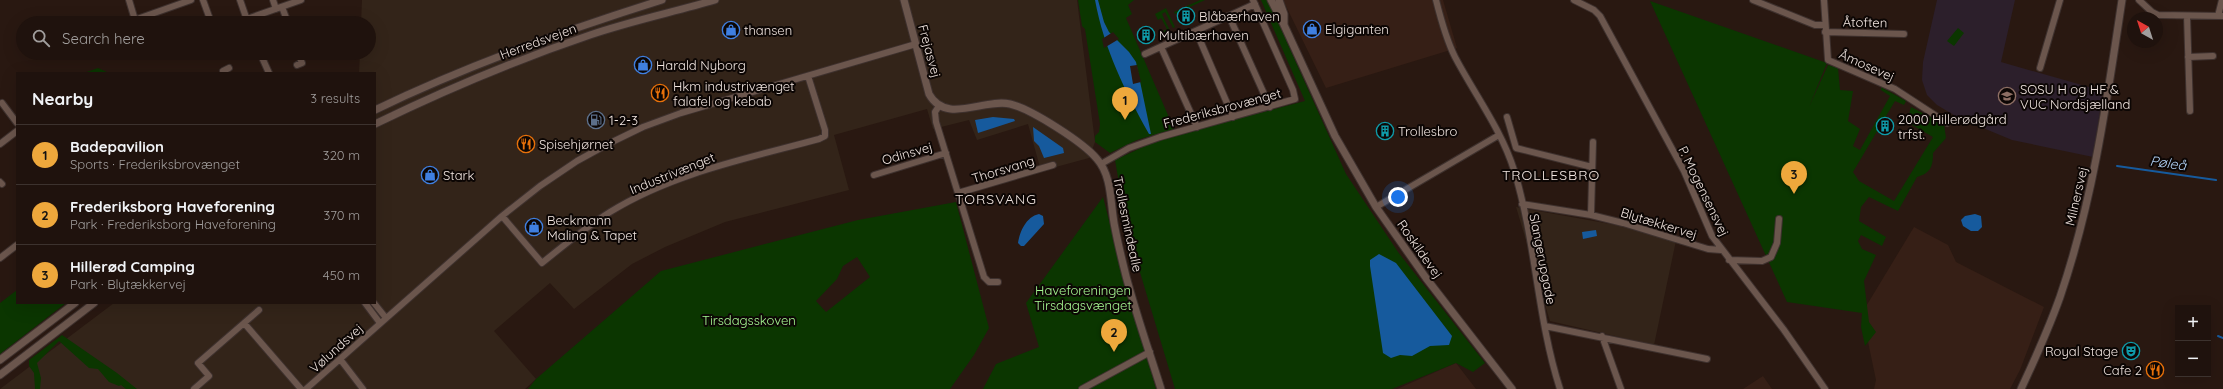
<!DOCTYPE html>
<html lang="en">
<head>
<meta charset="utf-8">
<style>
	body { margin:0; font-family:Quicksand,sans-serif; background:#2c201b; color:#f1f3f6 }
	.controls { position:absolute; right:12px; bottom:12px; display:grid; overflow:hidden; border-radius:0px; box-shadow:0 4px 16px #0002 }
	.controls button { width:36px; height:36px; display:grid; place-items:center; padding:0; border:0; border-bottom:1px solid #3c322e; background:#1f120d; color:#f1f3f6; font:20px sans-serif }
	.compass { position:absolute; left:2127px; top:12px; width:36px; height:36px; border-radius:50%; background:#1f120d; box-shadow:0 4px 16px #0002; rotate:321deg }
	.you { position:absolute; left:1398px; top:197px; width:14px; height:14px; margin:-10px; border:3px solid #fff; border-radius:50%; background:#1a73e8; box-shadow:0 0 0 6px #1a73e833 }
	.badge { display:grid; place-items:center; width:26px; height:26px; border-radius:50%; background:#eea83c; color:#111; font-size:13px; font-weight:700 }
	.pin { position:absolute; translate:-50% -33px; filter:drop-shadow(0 1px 2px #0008) }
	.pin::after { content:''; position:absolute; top:21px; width:14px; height:12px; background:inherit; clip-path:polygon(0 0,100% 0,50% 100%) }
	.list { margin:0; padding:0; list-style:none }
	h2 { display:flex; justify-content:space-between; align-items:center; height:52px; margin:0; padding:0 16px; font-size:17px }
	h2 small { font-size:13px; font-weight:400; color:#a19e9d }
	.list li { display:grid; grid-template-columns:26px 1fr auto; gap:12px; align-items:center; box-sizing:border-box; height:60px; padding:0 16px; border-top:1px solid #3c322e }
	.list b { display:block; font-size:15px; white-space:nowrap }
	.list p { margin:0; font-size:13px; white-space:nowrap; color:#a19e9d }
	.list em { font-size:13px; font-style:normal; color:#a19e9d }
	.icon { flex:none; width:22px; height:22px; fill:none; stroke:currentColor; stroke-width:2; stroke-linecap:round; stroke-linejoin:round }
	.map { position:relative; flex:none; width:2223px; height:389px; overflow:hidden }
	.search { position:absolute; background:#1f120d; box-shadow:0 4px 16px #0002; left:16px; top:16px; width:360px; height:44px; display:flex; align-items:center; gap:10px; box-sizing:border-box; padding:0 14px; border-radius:22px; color:#a19e9d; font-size:15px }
	.panel { position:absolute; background:#1f120d; box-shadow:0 4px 16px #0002; left:16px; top:72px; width:360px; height:232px; border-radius:0px }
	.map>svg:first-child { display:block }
	.built { fill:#361f16 }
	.industrial { fill:#332419 }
	.education { fill:#2c1f2b }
	.green { fill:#0b3600; fill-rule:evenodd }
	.water { fill:#165a9d }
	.pier { fill:#291811 }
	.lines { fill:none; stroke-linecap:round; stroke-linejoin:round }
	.stream { stroke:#165a9d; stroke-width:2 }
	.minor-casing { stroke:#3e312e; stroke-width:8 }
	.tertiary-casing { stroke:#3e312e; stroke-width:9 }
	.minor { stroke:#6b564d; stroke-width:6 }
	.tertiary { stroke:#6b564d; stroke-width:7 }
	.labels { text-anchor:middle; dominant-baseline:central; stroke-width:4; stroke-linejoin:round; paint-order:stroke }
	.poi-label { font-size:13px; fill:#f1e5e0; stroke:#0c0604; text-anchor:start }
	.street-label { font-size:13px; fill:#f1e5e0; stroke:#0c0604 }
	.park-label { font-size:13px; fill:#a7f993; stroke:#0c0604 }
	.water-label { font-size:14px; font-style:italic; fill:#b2d2f7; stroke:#0c0604 }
	.neighbourhood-label { font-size:14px; letter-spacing:1px; fill:#f1e5e0; stroke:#0c0604 }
</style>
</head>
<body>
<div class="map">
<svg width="2223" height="389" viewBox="0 0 2223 389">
	<rect width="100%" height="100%" fill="#291811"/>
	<path class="built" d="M1283,0H1443L1457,48L1326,88Z
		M1914,227L1948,245L1956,262L2044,307L2020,370L2010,389H1874L1876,380L1862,313Z
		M1456,363L1476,389H1397Z
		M1763,376L1772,389H1743Z"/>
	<path class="industrial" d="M362,0H1077L1095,142L1089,158L1041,171L1028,124L977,140L969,120L933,129L927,109L834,135L849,190L725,222L665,247L632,264L574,309L550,283L494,331L536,379L525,389H0L114,303H375V73H359L360,53H369V23H361Z
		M1516,207L1677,236L1654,345L1550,321Z"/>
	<path class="education" d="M1937,0H2015L2001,62L2103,91L2093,157L2012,140L1959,118L1937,105L1927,95L1922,80L1923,62Z"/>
	<path class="green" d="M1078,0H1134L1128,5L1132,14L1126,18L1174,129L1137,140L1110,153L1095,142V136L1099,132L1100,124L1085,29L1082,26Z
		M1200,0H1205L1175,14L1174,12Z
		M1261,0H1268L1346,174L1398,252L1485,363L1473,372L1456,363L1392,389H1175L1127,229L1115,160L1158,140L1305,101Z
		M1650,1L1827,63L1809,107L1828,65L1838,68L1840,90L1853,91L1848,121L1860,129L1853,146L1860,150L1890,96L1881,90V87L1906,101L1904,105L1895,101L1853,172L1859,181L1894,201L1933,137L1907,122L1911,107L1944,124L1946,138L1933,153C1933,166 1931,173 1917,177L1898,211L1869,197L1861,207L1859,221L1886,237L1882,246L1861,235L1858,241L1862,249L1876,255L1864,281L1869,322L1876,332L1865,346L1861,327L1862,313L1787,302Z
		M1166,8L1175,27L1173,28L1165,12L1162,14L1170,31L1164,33L1163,31L1167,29L1161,18L1158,20L1155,14Z
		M1958,28L1964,33L1954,46L1947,41Z
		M98,68L109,73H84Z
		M1103,197L1123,275L1156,389H983L996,364L1039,347L1026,303Z
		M956,202L989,328L974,355L950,389H528L536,379L661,271L858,220ZM857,257L870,277L826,312L816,301L837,279L843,266Z
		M17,290V303H66L0,354V303Z
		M62,335L117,373L137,389H126L121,385L119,386L109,382L98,369L89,368L59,341L37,363L41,378L40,389H35L34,373L29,366V360Z"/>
	<path class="water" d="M1095,0H1098L1104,22L1109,32L1129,52L1136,62L1151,134H1149C1125,91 1104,49 1095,0Z
		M993,117L1014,119L1015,121L978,133L975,120Z
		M1033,127L1063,148L1064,153L1044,158L1039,146L1034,141Z
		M1039,214L1043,216L1044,224L1024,246H1021L1018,243C1020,231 1026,217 1039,214Z
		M1975,214L1981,216L1982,227L1978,231H1971L1963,226L1961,220L1965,216Z
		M1596,230L1597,236L1583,239L1582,232Z
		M1379,254L1396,263L1452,336L1449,345L1430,346L1412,356L1400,355L1391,358L1383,353L1370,266V260Z"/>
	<path class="pier" d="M1113,32L1119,39L1104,48L1102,39Z
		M1137,65L1141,82L1133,84L1130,66Z"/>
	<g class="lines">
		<path class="stream" d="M2117,166L2216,180
			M2218,336L2223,338"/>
		<defs>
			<path id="minor" d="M129,0L135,20
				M203,0L211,22L207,23
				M240,0L248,23
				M273,0L276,9
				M1436,0C1441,20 1446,39 1455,57C1475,95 1501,129 1514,170C1536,241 1537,318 1560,389
				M1574,0L1594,10L1600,16L1684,171L1712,236L1784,330L1825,389
				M1753,0L1815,25H1824
				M1824,0L1828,60L1895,89L1947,123
				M2139,0L2152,12L2158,15L2223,16
				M282,7L288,23
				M1229,16L1270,107
				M2187,16L2190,111
				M2218,16L2222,0
				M247,19L301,0
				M126,23L191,0
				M1196,31L1233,117
				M1825,32L1904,34
				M1161,47L1197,127
				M260,53L269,73
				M1145,54L1255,4
				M2188,57L2213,56
				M297,65L302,63L298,53
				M2040,68L2060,0
				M224,73L223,71L229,68
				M2,103L17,123
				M939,106L935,112L936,122L984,277L989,282H998
				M1507,117L1516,148L1592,167
				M0,144L17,131
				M1101,164L1129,148L1160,137L1295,99L1293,90L1253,0
				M874,175L946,153
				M0,182L2,184
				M958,193L1053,165
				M1522,204L1591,215L1623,223L1708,249L1721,250
				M1376,207L1499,135
				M1591,215L1593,142
				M502,216L542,263C564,245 586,227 610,212C673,173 749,158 819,139L825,136V130L808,76
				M0,258L17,245
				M1729,260L1762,261L1771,257L1777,243L1779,219
				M365,303L380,323
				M374,303L386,318
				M244,323L301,389
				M1545,326L1707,359
				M1602,336L1621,389
				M340,359L363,389
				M194,389L209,376L198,363L259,310
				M306,389L502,216L540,186L577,161L608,144L643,127L681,113L916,44
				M1082,389L1150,352"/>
			<path id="tertiary" d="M904,0L929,94C946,125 984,98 1010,104C1031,109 1083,142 1097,159C1113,177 1110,206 1115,228C1118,244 1122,260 1126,276C1136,314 1149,351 1161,389
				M1271,0L1284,25L1335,136L1376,207L1426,278L1512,389
				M1279,0L1284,14V25
				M375,110C468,65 563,31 662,0
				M375,124C445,90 516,60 590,35C631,21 674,12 715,0
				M0,360L75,303
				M0,375L94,303
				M2021,389C2035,359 2049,328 2060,297C2093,201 2107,100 2122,0"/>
		</defs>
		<use href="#minor" class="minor-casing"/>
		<use href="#tertiary" class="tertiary-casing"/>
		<use href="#minor" class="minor"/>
		<use href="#tertiary" class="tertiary"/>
	</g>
	<defs>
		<symbol id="building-ring" viewBox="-11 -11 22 22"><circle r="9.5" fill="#0c0604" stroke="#0f9aa8" stroke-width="1.5"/><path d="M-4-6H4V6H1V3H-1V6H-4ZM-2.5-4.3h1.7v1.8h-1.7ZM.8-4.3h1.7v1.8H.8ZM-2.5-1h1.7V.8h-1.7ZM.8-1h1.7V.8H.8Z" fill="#0f9aa8"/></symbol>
		<symbol id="shop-ring" viewBox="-11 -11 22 22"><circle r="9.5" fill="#0c0604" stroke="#3f7fe0" stroke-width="1.5"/><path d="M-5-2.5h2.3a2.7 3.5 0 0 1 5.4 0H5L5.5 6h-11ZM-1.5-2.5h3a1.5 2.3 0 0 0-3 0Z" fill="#3f7fe0"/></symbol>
		<symbol id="restaurant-ring" viewBox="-11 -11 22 22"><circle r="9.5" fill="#0c0604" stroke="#e8710a" stroke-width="1.5"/><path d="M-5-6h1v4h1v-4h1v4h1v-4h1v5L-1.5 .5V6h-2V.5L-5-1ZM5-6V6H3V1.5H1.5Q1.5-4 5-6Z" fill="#e8710a"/></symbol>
		<symbol id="school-ring" viewBox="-11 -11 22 22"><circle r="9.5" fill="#0c0604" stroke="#8d6e63" stroke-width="1.5"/><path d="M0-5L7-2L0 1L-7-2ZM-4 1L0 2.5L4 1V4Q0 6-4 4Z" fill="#8d6e63"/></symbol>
		<symbol id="fuel-ring" viewBox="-11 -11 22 22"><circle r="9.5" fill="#0c0604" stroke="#5c6f8a" stroke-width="1.5"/><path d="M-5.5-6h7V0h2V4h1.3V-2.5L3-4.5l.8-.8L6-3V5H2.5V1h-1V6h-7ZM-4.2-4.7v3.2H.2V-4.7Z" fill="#5c6f8a"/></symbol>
		<symbol id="theatre-ring" viewBox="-11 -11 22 22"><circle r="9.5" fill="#0c0604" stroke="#0f9aa8" stroke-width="1.5"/><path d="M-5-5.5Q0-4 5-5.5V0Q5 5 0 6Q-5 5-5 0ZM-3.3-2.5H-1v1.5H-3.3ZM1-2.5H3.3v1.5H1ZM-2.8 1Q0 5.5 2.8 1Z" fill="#0f9aa8"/></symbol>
	</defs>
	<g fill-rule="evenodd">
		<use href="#building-ring" x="1176" y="6" width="20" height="20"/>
		<use href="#shop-ring" x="1302" y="19" width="20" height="20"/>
		<use href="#shop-ring" x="721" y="20" width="20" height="20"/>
		<use href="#building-ring" x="1136" y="25" width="20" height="20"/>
		<use href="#shop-ring" x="633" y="55" width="20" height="20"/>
		<use href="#restaurant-ring" x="650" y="83" width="20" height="20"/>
		<use href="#school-ring" x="1997" y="86" width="20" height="20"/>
		<use href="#fuel-ring" x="586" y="110" width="20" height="20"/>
		<use href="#building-ring" x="1875" y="116" width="20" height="20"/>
		<use href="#building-ring" x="1375" y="121" width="20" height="20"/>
		<use href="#restaurant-ring" x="516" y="134" width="20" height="20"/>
		<use href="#shop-ring" x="420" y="165" width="20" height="20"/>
		<use href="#shop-ring" x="524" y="217" width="20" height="20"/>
		<use href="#theatre-ring" x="2121" y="341" width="20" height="20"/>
		<use href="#restaurant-ring" x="2145" y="360" width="20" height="20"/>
	</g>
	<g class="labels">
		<g class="poi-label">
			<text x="1199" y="16">Blåbærhaven</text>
			<text x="1325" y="29">Elgiganten</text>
			<text x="744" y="30">thansen</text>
			<text x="1159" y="35">Multibærhaven</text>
			<text x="656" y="65">Harald Nyborg</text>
			<text x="673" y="86">Hkm industrivænget<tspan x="673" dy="15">falafel og kebab</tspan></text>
			<text x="2020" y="89">SOSU H og HF &amp;<tspan x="2020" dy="15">VUC Nordsjælland</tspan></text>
			<text x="1898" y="119">2000 Hillerødgård<tspan x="1898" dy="15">trfst.</tspan></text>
			<text x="609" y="120">1-2-3</text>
			<text x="1398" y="131">Trollesbro</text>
			<text x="539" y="144">Spisehjørnet</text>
			<text x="443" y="175">Stark</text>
			<text x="547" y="220">Beckmann<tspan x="547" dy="15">Maling &amp; Tapet</tspan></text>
			<text x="2118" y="351" text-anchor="end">Royal Stage</text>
			<text x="2142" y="370" text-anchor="end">Cafe 2</text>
		</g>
		<g class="street-label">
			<text transform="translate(1865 22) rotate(1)">Åtoften</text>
			<text transform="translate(538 41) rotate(-20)">Herredsvejen</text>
			<text transform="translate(930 51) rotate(75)">Frejasvej</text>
			<text transform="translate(1867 65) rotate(24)">Åmosevej</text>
			<text transform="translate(1222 108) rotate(-15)">Frederiksbrovænget</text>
			<text transform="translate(907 153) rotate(-16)">Odinsvej</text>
			<text transform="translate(1003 169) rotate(-17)">Thorsvang</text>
			<text transform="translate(672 173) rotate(-22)">Industrivænget</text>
			<text transform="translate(1704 191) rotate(64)">P. Mogensensvej</text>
			<text transform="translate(2076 196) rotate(-77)">Milnersvej</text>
			<text transform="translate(1659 223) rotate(17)">Blytækkervej</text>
			<text transform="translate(1128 224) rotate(78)">Trollesmindealle</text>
			<text transform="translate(1420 249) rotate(55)">Roskildevej</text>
			<text transform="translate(1543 259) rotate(79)">Slangerupgade</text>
			<text transform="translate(336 348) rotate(-42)">Vølundsvej</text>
		</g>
		<g class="park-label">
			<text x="1083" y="290">Haveforeningen<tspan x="1083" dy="15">Tirsdagsvænget</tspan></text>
			<text x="749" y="320">Tirsdagsskoven</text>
		</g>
		<g class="water-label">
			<text transform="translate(2168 163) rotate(8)">Pøleå</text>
		</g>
		<g class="neighbourhood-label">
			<text x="1551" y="175">TROLLESBRO</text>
			<text x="996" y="199">TORSVANG</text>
		</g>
	</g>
</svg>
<div class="controls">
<button>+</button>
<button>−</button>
</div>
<svg class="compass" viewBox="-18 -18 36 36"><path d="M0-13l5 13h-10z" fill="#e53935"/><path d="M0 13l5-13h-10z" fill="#a19e9d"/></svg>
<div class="you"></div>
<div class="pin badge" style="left:1125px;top:120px">1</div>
<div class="pin badge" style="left:1114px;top:352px">2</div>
<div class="pin badge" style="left:1794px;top:194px">3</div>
<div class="search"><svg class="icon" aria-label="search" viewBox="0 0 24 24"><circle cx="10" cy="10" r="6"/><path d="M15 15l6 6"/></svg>Search here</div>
<section class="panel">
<h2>Nearby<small>3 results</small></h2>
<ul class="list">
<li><span class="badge">1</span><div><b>Badepavilion</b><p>Sports · Frederiksbrovænget</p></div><em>320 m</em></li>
<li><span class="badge">2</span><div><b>Frederiksborg Haveforening</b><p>Park · Frederiksborg Haveforening</p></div><em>370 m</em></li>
<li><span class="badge">3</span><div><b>Hillerød Camping</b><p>Park · Blytækkervej</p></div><em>450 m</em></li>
</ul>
</section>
</div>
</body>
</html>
